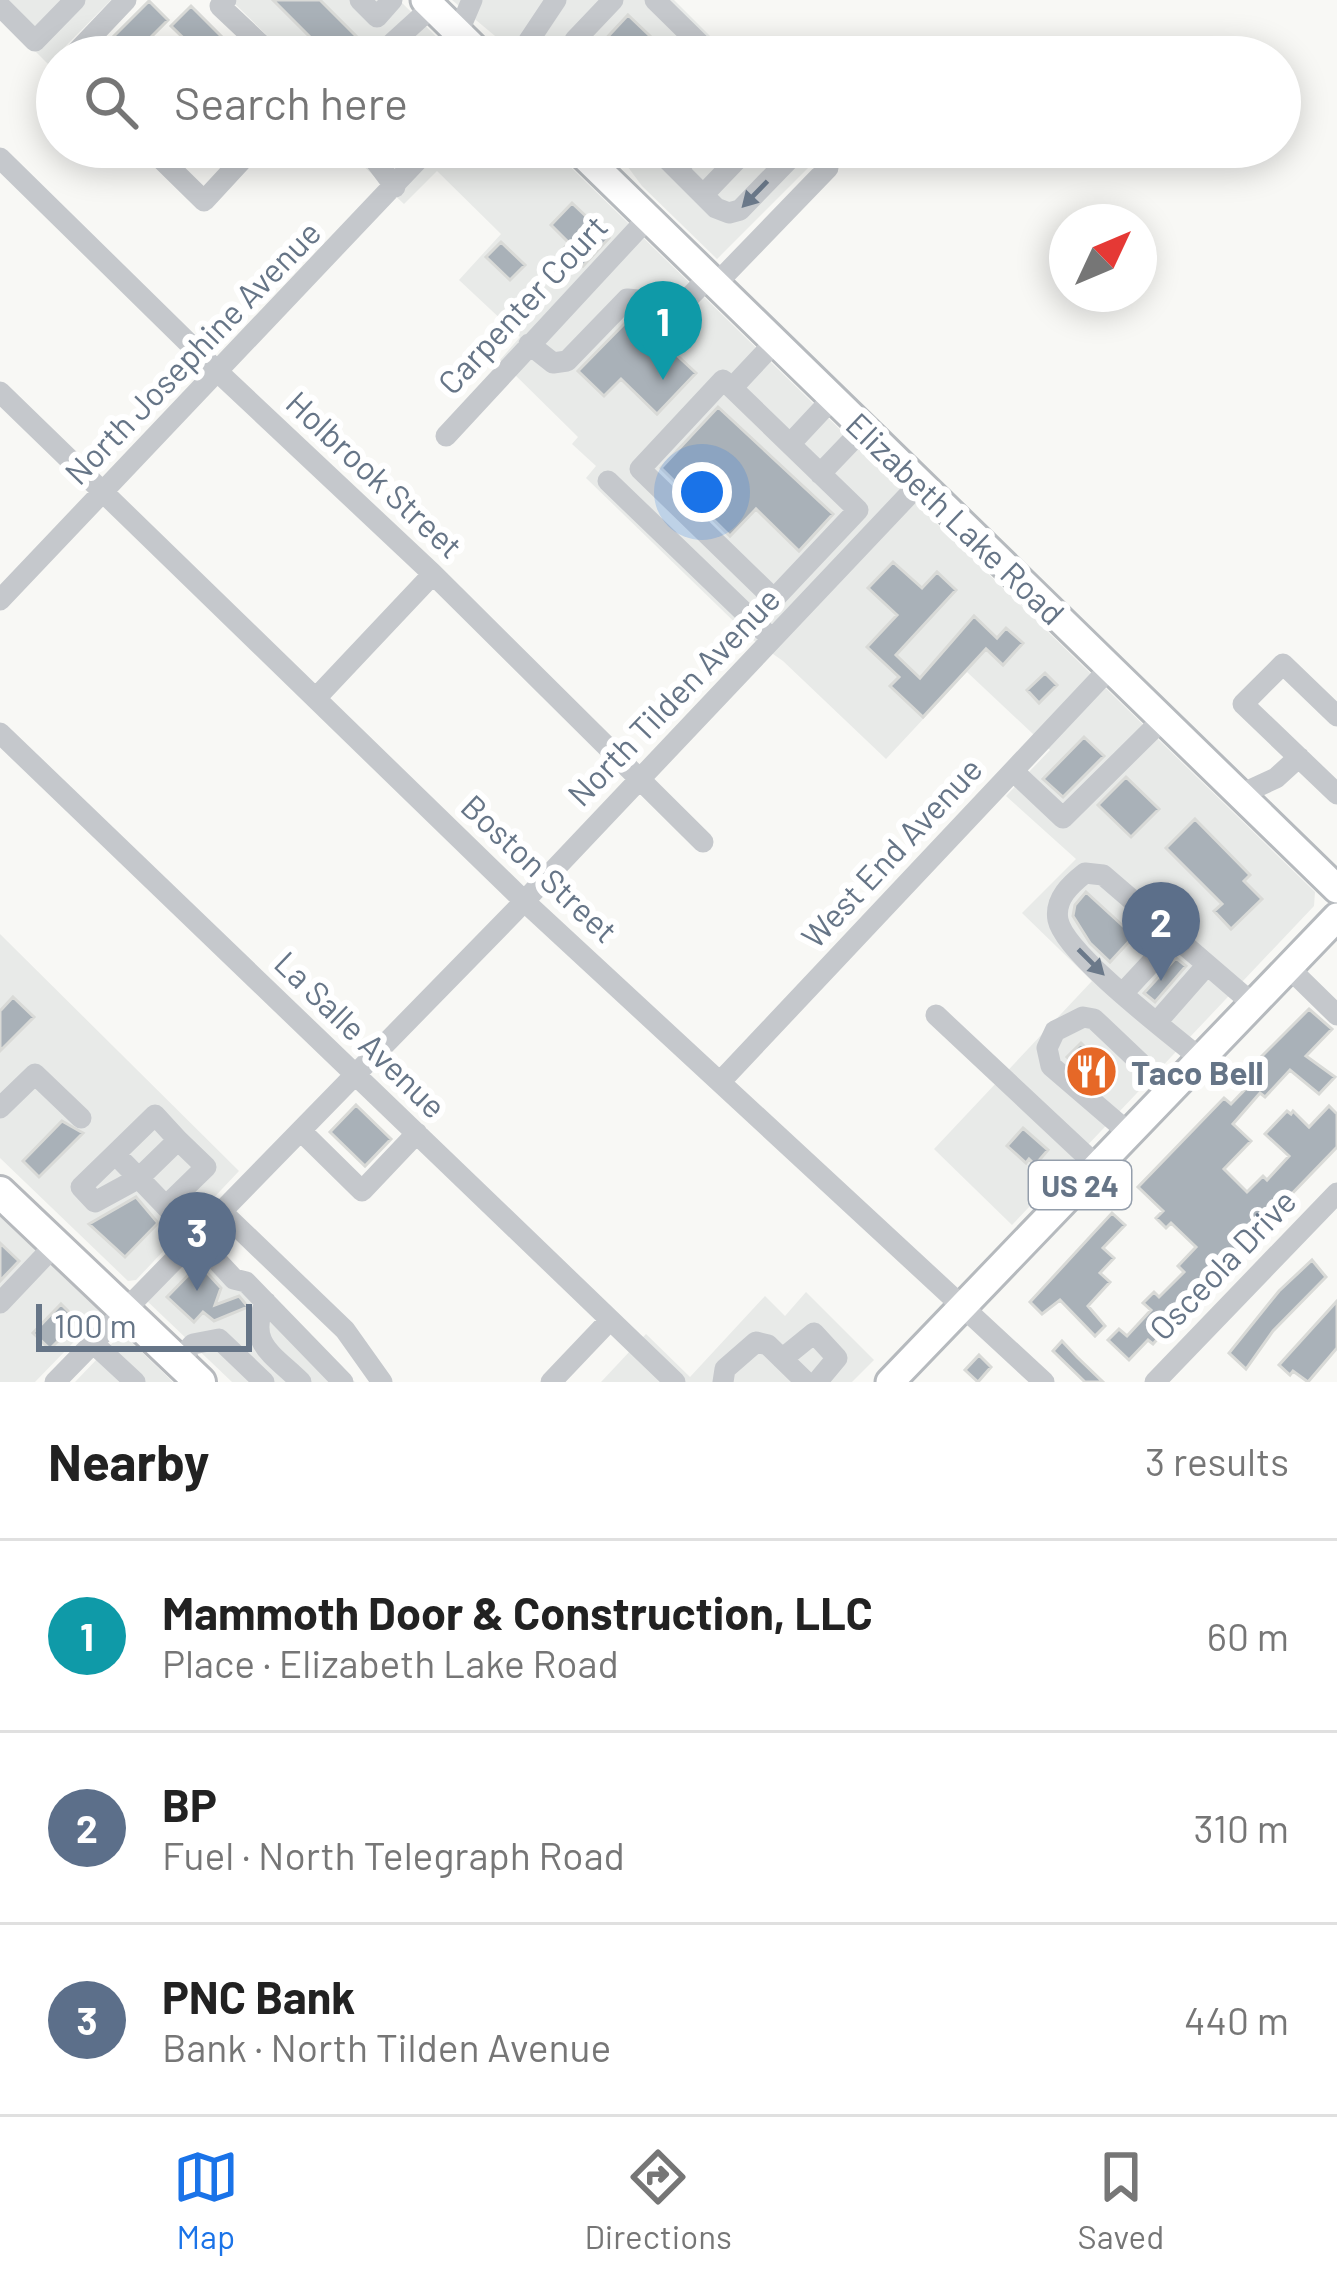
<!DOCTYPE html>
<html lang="en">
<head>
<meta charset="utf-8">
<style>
	body { margin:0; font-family:Barlow,sans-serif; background:#f2f2f2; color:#222 }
	.compass { position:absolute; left:1049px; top:204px; width:108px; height:108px; border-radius:50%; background:#fff; box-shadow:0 6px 30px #0003; rotate:46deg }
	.scale { position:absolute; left:36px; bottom:30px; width:216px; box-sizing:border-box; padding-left:12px; border:6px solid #667587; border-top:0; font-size:33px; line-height:42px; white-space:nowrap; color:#667587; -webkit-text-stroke:9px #fff; paint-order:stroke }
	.you { position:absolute; left:702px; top:492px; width:42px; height:42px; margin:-30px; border:9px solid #fff; border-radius:50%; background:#1a73e8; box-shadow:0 0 0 18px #1a73e833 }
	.badge { display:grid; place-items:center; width:78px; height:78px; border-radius:50%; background:#1a73e8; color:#fff; font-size:39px; font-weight:700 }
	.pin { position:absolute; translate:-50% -99px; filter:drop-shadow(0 3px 6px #0008) }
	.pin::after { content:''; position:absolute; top:63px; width:42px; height:36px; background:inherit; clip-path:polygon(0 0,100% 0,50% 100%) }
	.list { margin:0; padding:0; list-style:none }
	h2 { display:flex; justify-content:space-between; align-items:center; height:156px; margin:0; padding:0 48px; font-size:51px }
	h2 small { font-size:39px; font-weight:400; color:#767676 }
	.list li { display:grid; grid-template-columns:78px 1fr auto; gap:36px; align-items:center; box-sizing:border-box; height:192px; padding:0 48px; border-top:3px solid #e0e0e0 }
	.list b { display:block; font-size:45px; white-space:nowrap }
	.list p { margin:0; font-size:39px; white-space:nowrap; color:#767676 }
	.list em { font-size:39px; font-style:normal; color:#767676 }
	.icon { flex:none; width:66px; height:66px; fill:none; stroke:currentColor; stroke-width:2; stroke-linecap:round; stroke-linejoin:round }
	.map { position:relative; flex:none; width:1337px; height:1382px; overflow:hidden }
	.search { position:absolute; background:#fff; box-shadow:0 6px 30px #0003; left:36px; right:36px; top:36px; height:132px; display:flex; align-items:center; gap:30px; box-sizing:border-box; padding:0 42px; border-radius:66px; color:#767676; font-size:45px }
	.sheet { height:732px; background:#fff }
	nav { display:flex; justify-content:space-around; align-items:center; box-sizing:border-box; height:168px; border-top:3px solid #e0e0e0; background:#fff; font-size:33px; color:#767676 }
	nav a { display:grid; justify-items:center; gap:6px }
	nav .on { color:#1a73e8 }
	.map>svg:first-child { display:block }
	.built { fill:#e8eae8 }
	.building { fill:#a9b1b8; stroke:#d9dad7; stroke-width:3 }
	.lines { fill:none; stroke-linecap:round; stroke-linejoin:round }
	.major-casing { stroke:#b6babe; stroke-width:33 }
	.highway-casing { stroke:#b6b9bd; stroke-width:36 }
	.minor { stroke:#c5c8cc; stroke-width:21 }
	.major { stroke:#fff; stroke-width:27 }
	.highway { stroke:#fff; stroke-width:30 }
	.oneway { fill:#6b798a }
	.labels { text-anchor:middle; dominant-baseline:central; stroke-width:12; stroke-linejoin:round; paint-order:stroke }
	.shield { fill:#fff; stroke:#949eab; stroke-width:3 }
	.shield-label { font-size:30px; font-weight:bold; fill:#667587 }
	.street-label { font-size:33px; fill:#667587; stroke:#fff }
	.poi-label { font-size:33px; font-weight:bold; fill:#667587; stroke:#fff; text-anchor:start }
</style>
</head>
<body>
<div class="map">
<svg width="1337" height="1382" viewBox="0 0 1337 1382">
	<rect width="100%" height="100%" fill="#f8f8f5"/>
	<path class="built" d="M0,0H111L48,64L0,16Z
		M237,0H399L457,57H289L234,3Z
		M452,0H674L731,57H520Z
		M343,147H550L1315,892L1314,906L1012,1225L934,1149L1092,981L1022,913L1076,859L1006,796L1050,750L967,672L886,759L783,661L753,640L586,478L596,466L572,444L578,437L500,360L520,337L459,280L501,234L437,171L404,204Z
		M613,147H822L826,150L717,259L642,186Z
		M0,934L239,1171L136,1280L128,1281L0,1158Z
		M0,1216L102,1313L35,1382H0Z
		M206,1238L309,1338L355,1382H232L146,1300Z
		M806,1292L874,1360L852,1382H601L646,1334L690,1377L765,1296L785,1316Z
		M122,1333L173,1382H75Z"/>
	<path class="building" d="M273,0H320L357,37L337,57H306L318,45Z
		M149,1L168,20L131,57H113L103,47Z
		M191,6L242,57H203L171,26Z
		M628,15L672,57H612L600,45Z
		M572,203L609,238L583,266L564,248L569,243L551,225Z
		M501,242L525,265L510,280L486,257Z
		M626,322L661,355L668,347L696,373L657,414L621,379L604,396L578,371Z
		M718,407L833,514L799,551L756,509L730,536L661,468Z
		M893,562L922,588L937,572L956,590L896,655L920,678L974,616L997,638L1006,628L1023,643L1003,665L986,649L923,717L890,686L899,677L867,647L897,615L868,588Z
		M1045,673L1057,685L1039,703L1027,690Z
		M1084,737L1104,756L1063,797L1043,779Z
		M1126,777L1159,809L1131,837L1098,805Z
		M1195,819L1250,875L1244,881L1262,899L1231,929L1214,911L1222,904L1166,848Z
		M1086,892L1134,936L1110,962L1090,943L1073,916L1075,905Z
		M1176,958L1186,966L1155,1002L1144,993Z
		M13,997L34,1017L0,1051V1011Z
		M1309,1009L1332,1029L1306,1056L1335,1077L1319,1094L1290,1070L1265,1097L1260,1093L1233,1124L1251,1141L1224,1169L1247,1192L1263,1176L1267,1180L1289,1156L1265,1134L1287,1111L1291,1114L1293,1111L1309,1127L1329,1106L1337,1114V1147L1161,1329L1164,1332L1153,1344L1148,1340L1129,1360L1108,1340L1119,1329L1127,1336L1151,1310L1143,1303L1154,1292L1159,1297L1184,1272L1178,1266L1196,1247L1171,1223L1166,1228L1156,1218L1163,1211L1138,1187L1224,1098L1231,1104L1253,1081L1247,1076L1252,1071L1250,1068Z
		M1081,1043L1114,1075L1101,1089L1067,1057Z
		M356,1105L391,1139L365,1166L330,1132Z
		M62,1121L83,1133L39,1177L23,1161Z
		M1023,1128L1048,1150L1035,1165L1029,1159L1026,1163L1007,1146Z
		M136,1197L158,1223L125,1257L89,1224Z
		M1112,1213L1125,1225L1103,1248L1114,1258L1100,1273L1110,1282L1088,1306L1105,1326L1095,1336L1060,1300L1042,1314L1030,1302Z
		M0,1243L19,1261L0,1281Z
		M1312,1260L1326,1277L1273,1331L1246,1369L1229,1353L1279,1291Z
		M199,1264L221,1288L215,1305L239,1296L248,1307L214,1321L203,1312L194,1322L167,1297Z
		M1337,1301V1348L1308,1382L1293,1371L1290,1375L1279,1365Z
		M61,1304L78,1321L50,1349L33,1333Z
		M1062,1341L1077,1357L1103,1382H1085L1053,1351Z
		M979,1355L991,1367L978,1382L965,1370Z"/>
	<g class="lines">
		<defs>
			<path id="major" d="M425,0L483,57
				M575,147L1337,889
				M890,1382L1337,917"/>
			<path id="highway" d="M0,1192L200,1382"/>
		</defs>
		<use href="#major" class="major-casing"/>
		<use href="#highway" class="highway-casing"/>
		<path class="minor" d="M226,0L220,6L274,57
			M360,0L377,17L392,0
			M655,0L713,57
			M0,6L35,41L75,0
			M458,33L472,0
			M72,57L126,0
			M377,57L432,7
			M518,57L556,0
			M571,57L575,40L613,0
			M149,147L204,201L254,147
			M365,147L395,187
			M655,147L716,208L729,213L740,210L801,147
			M0,158L218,372L433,574L703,842
			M677,169L698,147
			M703,195L749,147
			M716,284L828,168L806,147
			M529,344L553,363L567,361L627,299L638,300L659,321H666L709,277
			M732,388L858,510L774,599L640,469L723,380L732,388L775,342
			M0,392L524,901L1044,1382
			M446,436L648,218
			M790,444L833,398
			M820,474L864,428
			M608,481L772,639
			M0,600L430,147
			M316,698L433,574
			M1337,716L1283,664L1243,704L1337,794
			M0,733L675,1382
			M1013,771L1063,818L1162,720
			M1239,795L1276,778L1299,757
			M1288,967L1337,1015
			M1123,993L1175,937
			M936,1015L1097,1166
			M1157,1022L1207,965
			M1201,1059C1171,1034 1065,954 1058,920C1054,899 1071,884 1085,873L1103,875L1253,1004
			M721,1081L1110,668
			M0,1108L35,1074L81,1118
			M301,1131L362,1191L417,1133
			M1129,1133L1051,1066L1047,1048L1055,1031L1083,1017L1094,1019L1170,1091
			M115,1154L155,1115L178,1140
			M166,1206L206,1167L178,1140L139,1178L95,1202L81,1187L115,1154C156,1195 195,1237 234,1279L246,1282L343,1382
			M221,1211L345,1330L382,1382
			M266,1302C245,1343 274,1355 301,1382
			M0,1303L55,1245
			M93,1343L135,1382
			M782,1359L814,1333L837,1358L817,1382
			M178,1361L193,1344L219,1339L264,1382
			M55,1382L515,911L920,483
			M551,1382L610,1320
			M723,1382L725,1369L756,1342L768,1345L806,1382
			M1155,1382L1337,1193"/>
		<use href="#major" class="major"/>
		<use href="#highway" class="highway"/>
	</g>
	<defs><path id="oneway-solid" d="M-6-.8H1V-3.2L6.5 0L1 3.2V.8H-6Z" transform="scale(3)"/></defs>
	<g class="oneway">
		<use href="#oneway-solid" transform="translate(755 194) rotate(134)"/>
		<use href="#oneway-solid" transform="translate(1091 962) rotate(45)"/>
	</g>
	<defs>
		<symbol id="restaurant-disc" viewBox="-11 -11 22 22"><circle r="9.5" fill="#e66827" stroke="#fff"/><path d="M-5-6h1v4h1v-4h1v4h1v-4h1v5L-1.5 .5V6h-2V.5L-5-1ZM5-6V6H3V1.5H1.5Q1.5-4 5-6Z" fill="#fff"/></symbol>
	</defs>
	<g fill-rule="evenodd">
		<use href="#restaurant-disc" x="1062" y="1042" width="59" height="59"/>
	</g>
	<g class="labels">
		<rect class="shield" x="1029" y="1161" width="102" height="48" rx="9"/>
		<g class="shield-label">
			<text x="1080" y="1185">US 24</text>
		</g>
		<g class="street-label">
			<text transform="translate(522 304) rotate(-47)">Carpenter Court</text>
			<text transform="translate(192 352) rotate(-46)">North Josephine Avenue</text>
			<text transform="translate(375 474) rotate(43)">Holbrook Street</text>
			<text transform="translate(956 518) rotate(44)">Elizabeth Lake Road</text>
			<text transform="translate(673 696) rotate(-46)">North Tilden Avenue</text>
			<text transform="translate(891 852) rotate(-47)">West End Avenue</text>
			<text transform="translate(540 868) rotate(43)">Boston Street</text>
			<text transform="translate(361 1034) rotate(44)">La Salle Avenue</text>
			<text transform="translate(1222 1264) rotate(-46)">Osceola Drive</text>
		</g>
		<g class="poi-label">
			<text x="1131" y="1072">Taco Bell</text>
		</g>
	</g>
</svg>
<svg class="compass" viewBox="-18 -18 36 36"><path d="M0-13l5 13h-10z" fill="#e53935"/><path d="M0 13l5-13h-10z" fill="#767676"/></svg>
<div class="scale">100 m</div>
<div class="you"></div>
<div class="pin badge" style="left:663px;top:380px;background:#0f9aa8">1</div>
<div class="pin badge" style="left:1161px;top:981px;background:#5c6f8a">2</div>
<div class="pin badge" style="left:197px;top:1291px;background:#5c6f8a">3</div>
<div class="search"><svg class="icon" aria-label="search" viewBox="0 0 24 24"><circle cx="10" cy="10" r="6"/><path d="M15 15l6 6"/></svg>Search here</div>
</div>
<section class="sheet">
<h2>Nearby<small>3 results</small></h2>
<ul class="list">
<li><span class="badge" style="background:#0f9aa8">1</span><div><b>Mammoth Door &amp; Construction, LLC</b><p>Place · Elizabeth Lake Road</p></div><em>60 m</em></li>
<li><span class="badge" style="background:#5c6f8a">2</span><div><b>BP</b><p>Fuel · North Telegraph Road</p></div><em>310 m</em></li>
<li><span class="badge" style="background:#5c6f8a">3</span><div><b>PNC Bank</b><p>Bank · North Tilden Avenue</p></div><em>440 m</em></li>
</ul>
</section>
<nav>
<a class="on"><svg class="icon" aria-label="map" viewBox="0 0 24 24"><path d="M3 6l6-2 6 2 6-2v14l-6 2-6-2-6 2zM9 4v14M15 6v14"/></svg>Map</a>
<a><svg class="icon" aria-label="directions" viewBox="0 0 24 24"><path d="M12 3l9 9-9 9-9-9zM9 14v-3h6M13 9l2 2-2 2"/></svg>Directions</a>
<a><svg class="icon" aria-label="saved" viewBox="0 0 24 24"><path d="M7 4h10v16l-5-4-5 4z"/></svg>Saved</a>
</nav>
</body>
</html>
